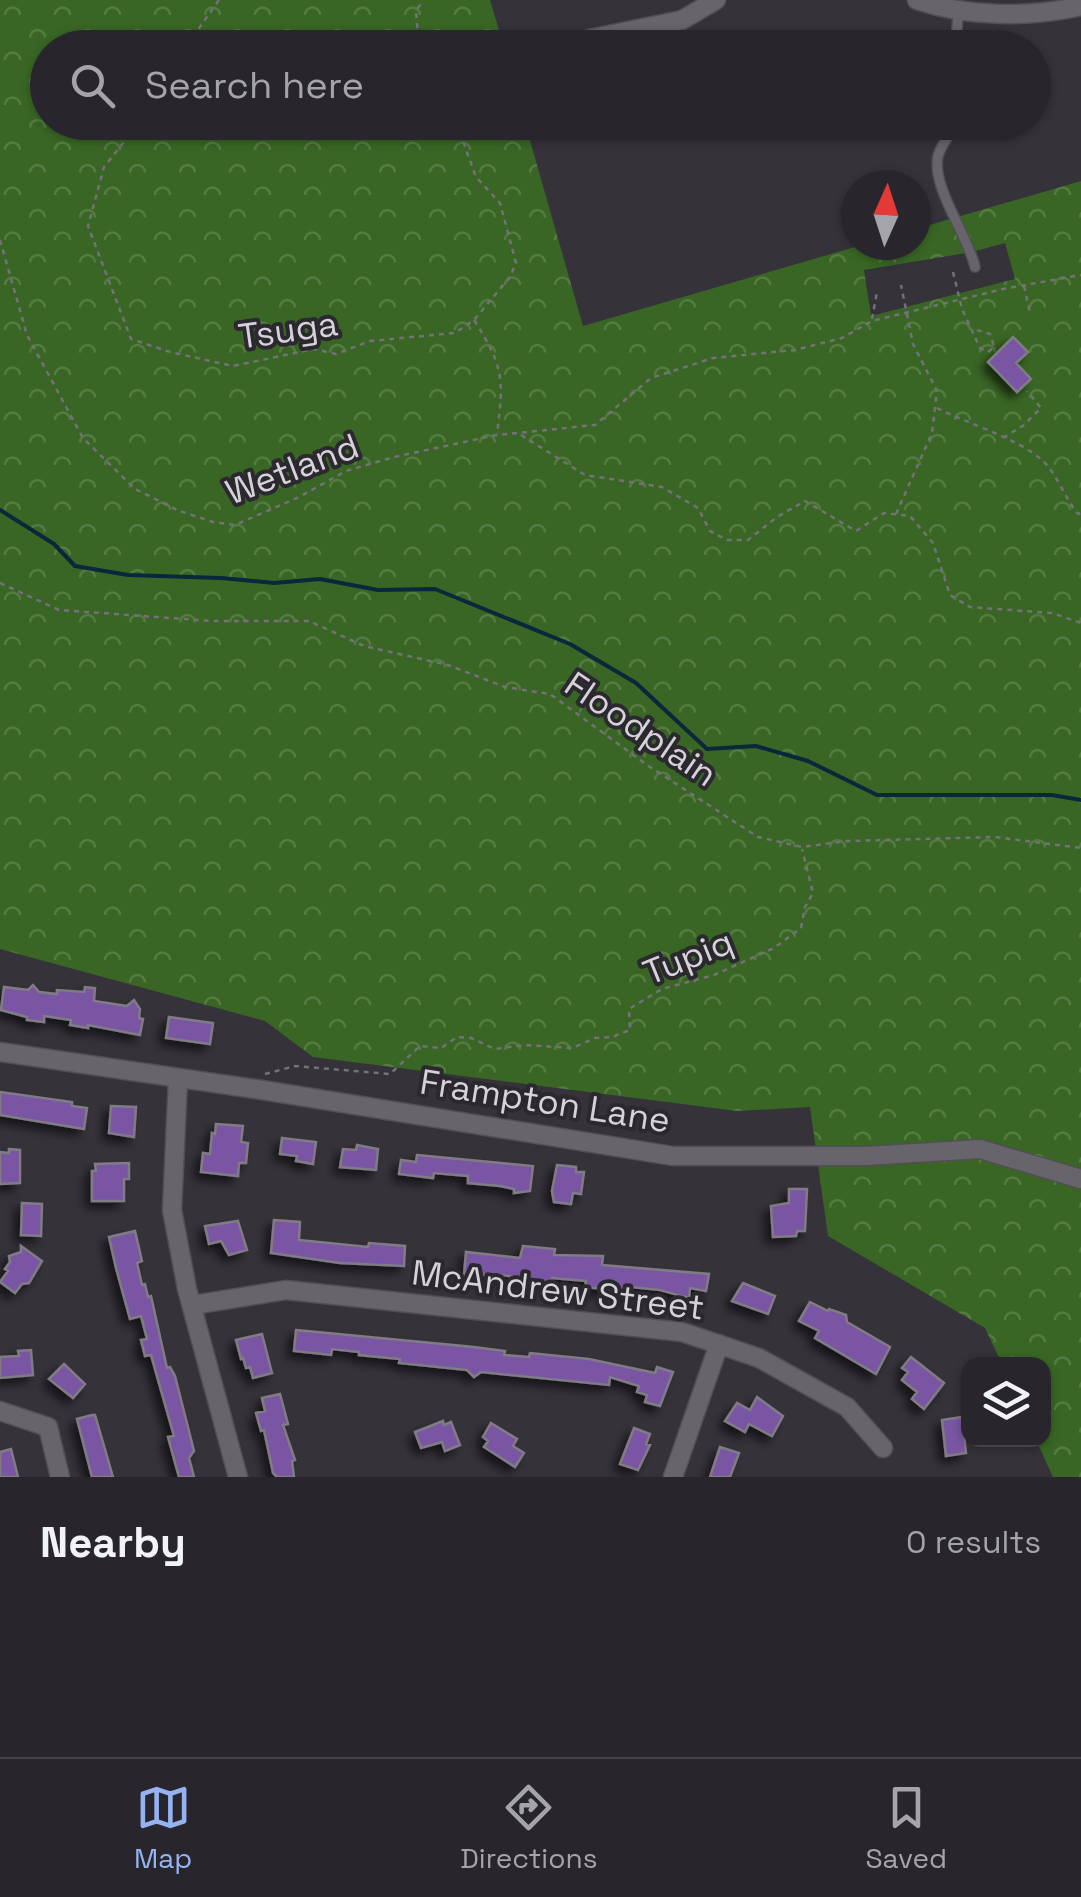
<!DOCTYPE html>
<html lang="en">
<head>
<meta charset="utf-8">
<style>
	body { margin:0; font-family:"Space Grotesk",sans-serif; background:#343238; color:#f1f3f6 }
	.controls { position:absolute; right:30px; bottom:30px; display:grid; overflow:hidden; border-radius:20px; box-shadow:0 2px 8px #0004 }
	.controls button { width:90px; height:90px; display:grid; place-items:center; padding:0; border:0; border-bottom:2px solid #444348; background:#28262c; color:#f1f3f6; font:50px sans-serif }
	.compass { position:absolute; left:841px; top:170px; width:90px; height:90px; border-radius:50%; background:#28262c; box-shadow:0 2px 8px #0004; rotate:3deg }
	.list { margin:0; padding:0; list-style:none }
	h2 { display:flex; justify-content:space-between; align-items:center; height:130px; margin:0; padding:0 40px; font-size:42px }
	h2 small { font-size:32px; font-weight:400; color:#a5a5a9 }
	.icon { flex:none; width:55px; height:55px; fill:none; stroke:currentColor; stroke-width:2; stroke-linecap:round; stroke-linejoin:round }
	.map { position:relative; flex:none; width:1081px; height:1477px; overflow:hidden }
	.search { position:absolute; background:#28262c; box-shadow:0 2px 8px #0004; left:30px; right:30px; top:30px; height:110px; display:flex; align-items:center; gap:25px; box-sizing:border-box; padding:0 35px; border-radius:55px; color:#a5a5a9; font-size:38px }
	.sheet { height:280px; background:#28262c }
	nav { display:flex; justify-content:space-around; align-items:center; box-sizing:border-box; height:140px; border-top:2px solid #444348; background:#28262c; font-size:28px; color:#a5a5a9 }
	nav a { display:grid; justify-items:center; gap:5px }
	nav .on { color:#95b2f1 }
	.map>svg:first-child { display:block }
	.forest { fill:url(#forest-crowns); fill-rule:evenodd }
	.lines { fill:none; stroke-linecap:round; stroke-linejoin:round }
	.stream { stroke:#0a273b; stroke-width:4 }
	.building { fill:#7954a3; stroke:#7f7c84; stroke-width:2.5; filter:url(#shadow) }
	.service-casing { stroke:#514e54; stroke-width:12 }
	.minor-casing { stroke:#514e54; stroke-width:21 }
	.path { stroke:#747178; stroke-width:2.5; stroke-dasharray:5 5; stroke-linecap:butt }
	.service { stroke:#67646c; stroke-width:9 }
	.minor { stroke:#67646c; stroke-width:18 }
	.labels { text-anchor:middle; dominant-baseline:central; stroke-width:8; stroke-linejoin:round; paint-order:stroke }
	.street-label { font-size:35px; fill:#d5d3d7; stroke:#2b282f }
</style>
</head>
<body>
<div class="map">
<svg width="1081" height="1477" viewBox="0 0 1081 1477">
	<defs>
		<pattern id="forest-crowns" width="20" height="18" patternUnits="userSpaceOnUse" patternTransform="scale(2.5)"><rect width="20" height="18" fill="#396624"/><path d="M2 6a3 3 0 1 1 6 0M12 15a3 3 0 1 1 6 0" fill="none" stroke="#557b43"/></pattern>
		<filter id="shadow"><feDropShadow dx="-6" dy="6" stdDeviation="5" flood-color="#0009"/></filter>
	</defs>
	<rect width="100%" height="100%" fill="#35323a"/>
	<path class="forest" d="M0,0H490L504,47L48,48V122L525,123L583,326L862,245H916V229L1081,181V1477H1053L1036,1440H1044V1364H1002L985,1328L828,1236L810,1107L737,1111L313,1057L265,1021L0,949ZM1005,243L1015,279L871,316L864,270L972,252Z"/>
	<g class="lines">
		<path class="stream" d="M0,510L54,544L75,566L128,575L221,578L274,583L320,579L378,590L435,589L570,644L636,683L707,749L756,746L808,761L877,795H1052L1081,800"/>
	</g>
	<path class="building" d="M1013,337L1028,352L1016,363L1031,379L1017,392L988,362Z
		M33,985L39,992L57,994V990L84,992L85,987L95,988L94,1001L127,1006L134,1000L140,1009L139,1018L143,1019L140,1035L88,1025V1028L70,1025L71,1020L44,1016V1022L27,1020V1017L1,1010L4,987L28,990Z
		M169,1017L213,1023L210,1044L166,1038Z
		M0,1092L72,1102V1106L87,1108L84,1129L0,1115Z
		M111,1106L136,1107L134,1137L109,1133Z
		M216,1124L243,1126L241,1142L248,1143L246,1163H239L238,1176L201,1172L203,1153L210,1154L212,1133L215,1134Z
		M282,1138L316,1142L313,1164L296,1161L297,1156L280,1154Z
		M357,1145L378,1149L376,1170L340,1167L343,1149L356,1150Z
		M9,1149L20,1150V1183L0,1184V1152L9,1153Z
		M417,1155L533,1166L530,1191L514,1193V1189L500,1186L468,1183V1176L434,1173L433,1178L399,1174L401,1160L416,1162Z
		M129,1163V1179H124V1201H92V1171H96L95,1164Z
		M557,1165L576,1167V1172H584L581,1194L573,1193L571,1204L554,1202L552,1191Z
		M789,1189H807L805,1231H797L796,1236L773,1237L771,1206L789,1203Z
		M22,1203L42,1204L41,1236L21,1235Z
		M274,1220L300,1222L299,1240L368,1247L369,1243L405,1246L404,1266L340,1263L271,1253Z
		M238,1221L247,1250L229,1255L221,1241L209,1244L205,1226Z
		M135,1231L142,1261L137,1263L142,1285L145,1284L148,1297L151,1296L167,1368L170,1367L175,1376L194,1451L189,1458L194,1477H179L168,1437L174,1436L166,1408L151,1355L145,1356L141,1340L147,1339L141,1316L130,1319L116,1268L109,1237Z
		M21,1246L42,1261L29,1283L22,1284L15,1293L0,1282L8,1271L5,1269L10,1262L9,1256L21,1252Z
		M523,1246L555,1249L554,1255L603,1256L602,1265L709,1274L706,1291L690,1288L689,1298L660,1290L631,1287L627,1292L585,1287L586,1281L552,1278V1283L502,1275H464L466,1252L520,1258Z
		M743,1283L775,1296L768,1314L732,1301Z
		M810,1302L828,1311L829,1309L846,1315L847,1322L890,1347L876,1374L815,1338L819,1331L799,1321Z
		M296,1330L474,1347L505,1351L504,1355L529,1357L530,1353L589,1359L655,1373L657,1367L673,1372L660,1406L645,1402L647,1395L637,1392L639,1386L610,1377L609,1385L481,1372L474,1377L467,1370L399,1363L400,1359L359,1355V1352L332,1349L331,1355L294,1351Z
		M262,1334L272,1373L253,1378L250,1367L246,1368L243,1358L241,1359L236,1340Z
		M31,1350L33,1375L0,1378V1357L19,1356L18,1351Z
		M911,1357L944,1383L924,1409L912,1399L917,1392L902,1380L908,1372L902,1368Z
		M64,1364L85,1384L73,1398L49,1379Z
		M280,1394L288,1424L283,1425L295,1460L292,1461L294,1477H277L273,1473L264,1430L261,1431L256,1413L265,1411L262,1398Z
		M757,1397L783,1416L772,1436L749,1424L745,1432L725,1421L737,1403L750,1410Z
		M92,1415H95L113,1477H92L77,1419Z
		M962,1417L966,1453L946,1456L942,1420Z
		M443,1421L444,1425L451,1422L460,1445L445,1451L442,1442L421,1448L415,1432Z
		M491,1423L517,1439L513,1446L524,1453L515,1467L484,1447L488,1441L483,1437Z
		M634,1428L650,1434L646,1444L650,1445L638,1470L620,1464Z
		M720,1447L739,1453L730,1477H710Z
		M11,1449L18,1477H0V1452Z"/>
	<g class="lines">
		<defs>
			<path id="service" d="M956,48L958,12
				M958,122C951,133 941,144 938,156C931,187 968,235 975,267"/>
			<path id="minor" d="M917,0C967,17 1029,18 1081,6
				M589,39L682,20L716,0
				M0,1052L256,1089L673,1156H867L980,1149L1081,1179
				M178,1078L172,1210L187,1289L238,1477
				M193,1305L286,1290L682,1332L759,1358L847,1407L883,1448
				M0,1411L48,1427L60,1477
				M673,1477L719,1344"/>
		</defs>
		<use href="#service" class="service-casing"/>
		<use href="#minor" class="minor-casing"/>
		<path class="path" d="M194,48L197,31L219,0
			M419,48L416,11L423,0
			M166,122L163,128L140,131L124,142L104,167L88,226L131,339L170,352L233,366L314,349L336,354L370,341L455,333L474,320L510,277L516,263L500,203L476,177L456,122
			M0,240L27,335L83,438L135,489L177,510L213,522L235,525L299,497L346,471L394,457L497,435L595,425L651,378L713,358L795,350L842,338L872,321L1003,289L1081,275
			M953,272L962,309L980,348L988,352L994,347L990,334L974,329
			M1024,286L1030,313
			M872,319L877,292
			M474,320C504,367 504,379 497,434
			M937,408C968,424 1018,438 1043,461C1057,474 1065,499 1078,514L1081,513
			M521,435L585,475L662,487L698,508L710,531L727,540H748L777,517L805,501L856,531L884,513L910,516L933,543L950,595L970,607L1052,613L1081,623
			M1003,438L1024,425L1041,408L1027,391
			M896,514L932,433L937,391L913,344L901,285
			M0,583L59,610L212,621H309L364,646L448,665L505,687L550,694L647,765L758,837L802,847L847,841L995,837L1081,848
			M265,1074L295,1066L390,1074L420,1046L441,1048L457,1037L471,1038L495,1049L525,1045L572,1048L595,1038L612,1037L630,1030L629,1009L662,989L714,975L774,948L801,928L805,907L813,893L802,849"/>
		<use href="#service" class="service"/>
		<use href="#minor" class="minor"/>
	</g>
	<g class="labels">
		<g class="street-label">
			<text transform="translate(288 330) rotate(-8)">Tsuga</text>
			<text transform="translate(292 469) rotate(-21)">Wetland</text>
			<text transform="translate(641 729) rotate(34)">Floodplain</text>
			<text transform="translate(688 957) rotate(-22)">Tupiq</text>
			<text transform="translate(545 1101) rotate(9)">Frampton Lane</text>
			<text transform="translate(558 1290) rotate(7)">McAndrew Street</text>
		</g>
	</g>
</svg>
<div class="controls">
<button><svg class="icon" aria-label="layers" viewBox="0 0 24 24"><path d="M12 4l9 5-9 5-9-5zM3 14l9 5 9-5"/></svg></button>
</div>
<svg class="compass" viewBox="-18 -18 36 36"><path d="M0-13l5 13h-10z" fill="#e53935"/><path d="M0 13l5-13h-10z" fill="#a5a5a9"/></svg>
<div class="search"><svg class="icon" aria-label="search" viewBox="0 0 24 24"><circle cx="10" cy="10" r="6"/><path d="M15 15l6 6"/></svg>Search here</div>
</div>
<section class="sheet">
<h2>Nearby<small>0 results</small></h2>
<ul class="list">
</ul>
</section>
<nav>
<a class="on"><svg class="icon" aria-label="map" viewBox="0 0 24 24"><path d="M3 6l6-2 6 2 6-2v14l-6 2-6-2-6 2zM9 4v14M15 6v14"/></svg>Map</a>
<a><svg class="icon" aria-label="directions" viewBox="0 0 24 24"><path d="M12 3l9 9-9 9-9-9zM9 14v-3h6M13 9l2 2-2 2"/></svg>Directions</a>
<a><svg class="icon" aria-label="saved" viewBox="0 0 24 24"><path d="M7 4h10v16l-5-4-5 4z"/></svg>Saved</a>
</nav>
</body>
</html>
